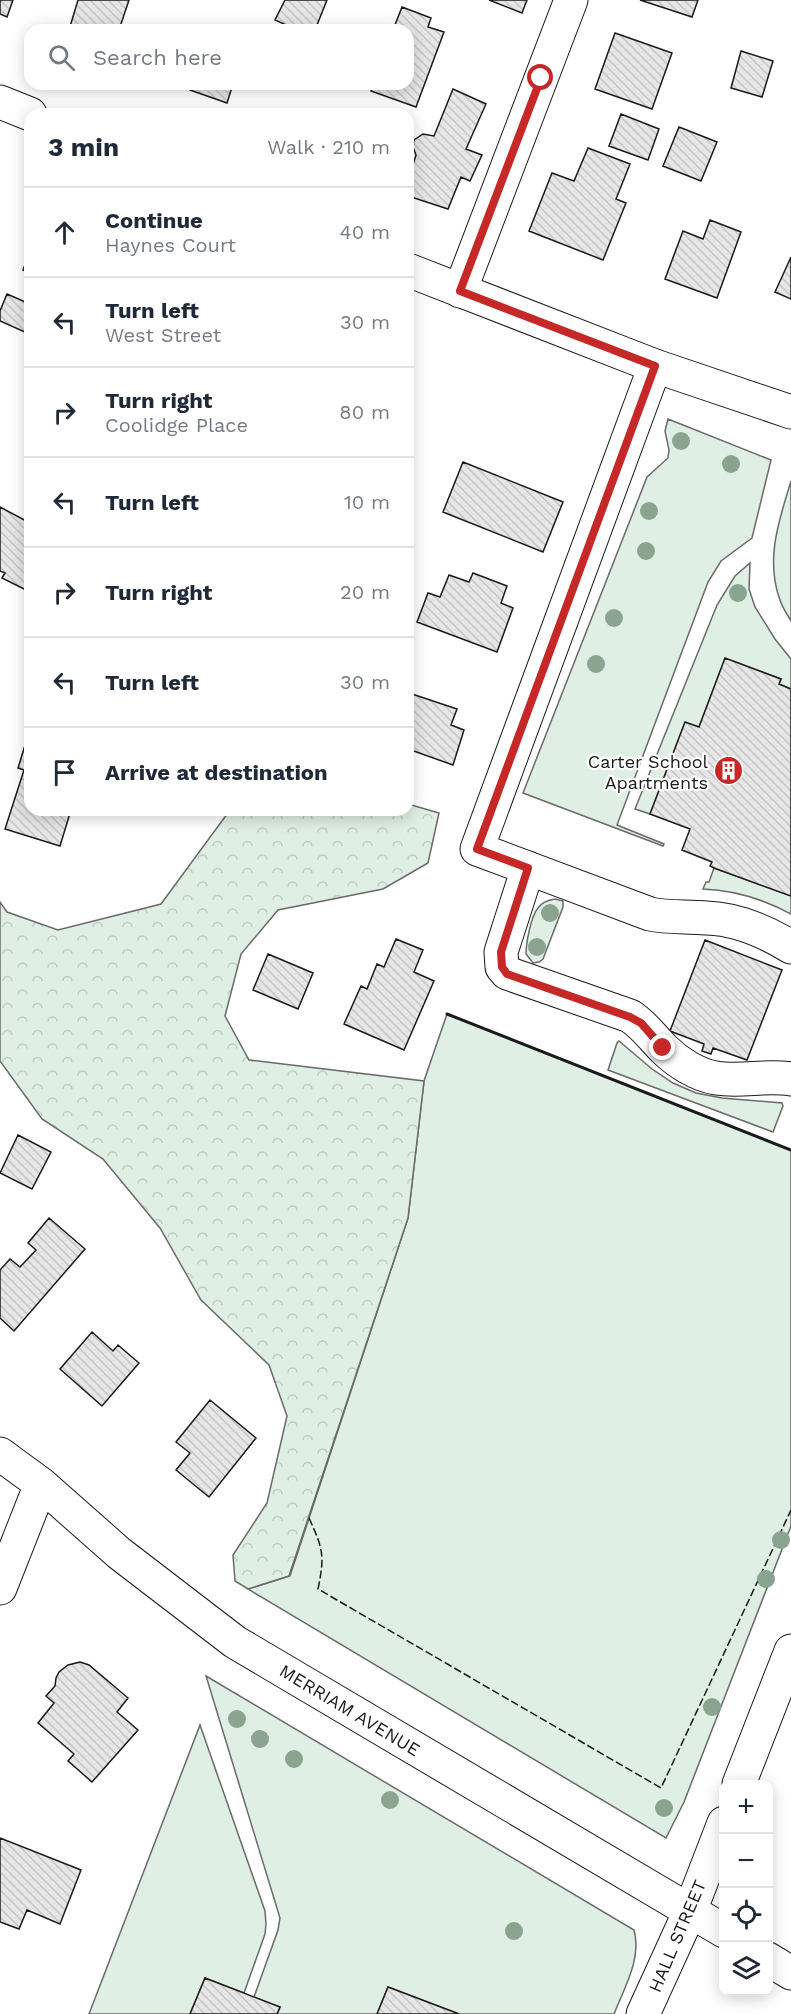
<!DOCTYPE html>
<html lang="en">
<head>
<meta charset="utf-8">
<style>
	body { margin:0; font-family:"Work Sans",sans-serif; background:#f6f6f7; color:#1f2937 }
	.controls { position:absolute; right:18px; bottom:18px; display:grid; overflow:hidden; border-radius:12px; box-shadow:0 3px 15px #0003 }
	.controls button { width:54px; height:54px; display:grid; place-items:center; padding:0; border:0; border-bottom:2px solid #e0e1e3; background:#fff; color:#1f2937; font:30px sans-serif }
	.stop { position:absolute; width:18px; height:18px; margin:-14px; border:4px solid #c62828; border-radius:50%; background:#fff }
	.stop.end { background:#c62828; border-color:#fff; box-shadow:0 2px 6px #0008 }
	.list { margin:0; padding:0; list-style:none }
	h2 { display:flex; justify-content:space-between; align-items:center; height:78px; margin:0; padding:0 24px; font-size:26px }
	h2 small { font-size:20px; font-weight:400; color:#747a83 }
	.list li { display:grid; grid-template-columns:39px 1fr auto; gap:18px; align-items:center; box-sizing:border-box; height:90px; padding:0 24px; border-top:2px solid #e0e1e3 }
	.list b { display:block; font-size:22px; white-space:nowrap }
	.list p { margin:0; font-size:20px; white-space:nowrap; color:#747a83 }
	.list em { font-size:20px; font-style:normal; color:#747a83 }
	.icon { flex:none; width:33px; height:33px; fill:none; stroke:currentColor; stroke-width:2; stroke-linecap:round; stroke-linejoin:round }
	.map { position:relative; flex:none; width:791px; height:2014px; overflow:hidden }
	.search { position:absolute; background:#fff; box-shadow:0 3px 15px #0003; left:24px; top:24px; width:390px; height:66px; display:flex; align-items:center; gap:15px; box-sizing:border-box; padding:0 21px; border-radius:18px; color:#747a83; font-size:22px }
	.panel { position:absolute; background:#fff; box-shadow:0 3px 15px #0003; left:24px; top:108px; width:390px; height:708px; border-radius:18px }
	.map>svg:first-child { display:block }
	.green { fill:#e0efe3; stroke:#6a6a6a; stroke-width:1.5 }
	.forest { fill:url(#forest-crowns); stroke:#6a6a6a; stroke-width:1.5 }
	.building { fill:url(#building-back-hatch); stroke:#1a1a1a; stroke-width:1.5 }
	.lines { fill:none; stroke-linecap:round; stroke-linejoin:round }
	.minor-casing { stroke:#1a1a1a; stroke-width:35 }
	.major-casing { stroke:#1a1a1a; stroke-width:35 }
	.minor { stroke:#fff; stroke-width:33 }
	.major { stroke:#fff; stroke-width:33 }
	.fence { stroke:#1a1a1a; stroke-width:1.5; stroke-dasharray:8 3; stroke-linecap:butt }
	.wall { stroke:#1a1a1a; stroke-width:3 }
	.tree { fill:#8aa48f }
	.route { stroke:#c62828; stroke-width:8 }
	.labels { text-anchor:middle; dominant-baseline:central; stroke-width:4.5; stroke-linejoin:round; paint-order:stroke }
	.poi-label { font-size:18px; fill:#1a1a1a; stroke:#fff; text-anchor:end }
	.street-label { font-size:18px; fill:#1a1a1a; stroke:#fff }
</style>
</head>
<body>
<div class="map">
<svg width="791" height="2014" viewBox="0 0 791 2014">
	<defs>
		<pattern id="forest-crowns" width="20" height="18" patternUnits="userSpaceOnUse" patternTransform="scale(1.5)"><rect width="20" height="18" fill="#e0efe3"/><path d="M2 6a3 3 0 1 1 6 0M12 15a3 3 0 1 1 6 0" fill="none" stroke="#c0ccc2"/></pattern>
		<pattern id="building-back-hatch" width="6" height="6" patternUnits="userSpaceOnUse" patternTransform="scale(1.5)"><rect width="6" height="6" fill="#e6e6e6"/><path d="M-1 5l2 2M0 0l6 6M5-1l2 2" fill="none" stroke="#c5c5c5"/></pattern>
	</defs>
	<rect width="100%" height="100%" fill="#fff"/>
	<path class="green" d="M668,419L771,460L752,538L721,561L708,582L617,825L664,844L663,846L523,793L647,477L668,458L669,450L665,431Z
		M791,481V621C787,614 782,607 780,600C765,560 779,520 791,481Z
		M750,563L749,589L755,607L775,639L791,659V689L779,684L781,679L725,659L699,727L685,723L650,814L635,809L717,605L735,576Z
		M714,868L791,896V914C763,899 735,890 703,889L706,882H709Z
		M555,899L563,901V907L543,959L539,962L533,963L526,954C526,943 531,916 538,908C542,902 548,900 555,899Z
		M447,1014L791,1150V1526L684,1802L666,1838L248,1589L290,1576L408,1218L424,1081Z
		M619,1041L652,1069L673,1083L696,1093L722,1098L782,1103L783,1106L773,1132L608,1070L617,1043Z
		M206,1676L634,1930C642,1959 624,1988 614,2014H459L388,1987L377,2014H277L280,2008L254,1997L278,1930L280,1918Z
		M200,1725L265,1911L266,1924L265,1934L244,1993L205,1978L190,2014H89Z"/>
	<path class="forest" d="M408,804L439,813L428,863L383,889L278,910L241,954L225,1016L249,1060L424,1081L408,1218L289,1576L248,1589L235,1581L233,1555L267,1503L287,1416L269,1365L201,1300L160,1228L103,1159L42,1119L0,1061V902L7,912L58,930L161,904L230,810H408Z"/>
	<path class="building" d="M0,0H13L7,17L0,14Z
		M78,0H129L119,30H69Z
		M285,0H327L315,30H297L275,20Z
		M489,0H527L522,13Z
		M640,0H698L692,17Z
		M402,7L431,18L428,27L444,32L416,107L371,91L373,84H408V30H393Z
		M615,33L672,53L652,109L595,89Z
		M741,51L773,61L762,97L731,88Z
		M192,84H233L227,103L190,90Z
		M453,89L486,104L466,149L482,155L470,181L461,177L448,209L408,196V180L416,155L413,147L414,140L423,134L434,136Z
		M621,114L659,129L648,160L609,146Z
		M679,127L717,142L701,181L663,166Z
		M588,148L630,164L616,199L626,203L603,260L529,231L552,173L574,181Z
		M710,220L741,232L717,298L665,279L683,231L703,239Z
		M30,251V273L23,270Z
		M791,257V299L775,292Z
		M7,294L30,304V326L27,333L0,321V311Z
		M463,462L563,502L543,552L443,512Z
		M0,507L30,523V592L2,578L5,573L0,571Z
		M473,573L507,586L501,603L513,608L497,652L417,622L428,593L440,597L449,575L469,582Z
		M725,658L781,679L779,684L791,689V896L714,868L710,866L712,862L682,850L690,829L650,814L685,722L699,727Z
		M412,694L457,709L451,725L464,730L453,765L408,749V706Z
		M30,729V810H71L60,846L5,829L24,770L18,768Z
		M396,939L423,950L414,972L434,981L404,1050L344,1024L361,986L367,989L377,964L384,967Z
		M705,940L782,970L747,1060L713,1048L711,1054L702,1051L704,1044L670,1031Z
		M268,954L313,973L298,1009L253,990Z
		M18,1135L51,1152L32,1189L0,1173Z
		M49,1218L85,1249L14,1331L0,1318V1270L10,1259L20,1267L36,1250L28,1243Z
		M92,1332L113,1351L118,1345L139,1363L102,1406L60,1369Z
		M210,1400L256,1438L209,1497L176,1470L190,1453L176,1442Z
		M80,1662L89,1665L128,1698L117,1712L138,1730L92,1782L68,1761L74,1754L38,1723L54,1703L46,1696L55,1686L56,1678L59,1672L68,1665Z
		M0,1838L81,1870L60,1924L27,1910L19,1929L0,1922Z
		M205,1978L280,2007L277,2014H190Z
		M388,1987L459,2014H377Z"/>
	<g class="lines">
		<defs>
			<path id="minor" d="M460,291L571,0
				M655,366L477,849L650,914C669,918 687,916 707,918C737,919 765,931 791,947
				M528,868L501,952L502,967L507,973L630,1016C644,1025 652,1037 664,1049C677,1062 697,1075 716,1078C741,1082 766,1075 791,1079
				M0,1454L41,1484L119,1553L235,1642L724,1931
				M0,1588L41,1484
				M739,1784L791,1651
				M768,1959L791,1973
				M643,2014L690,1911L724,1823"/>
			<path id="major" d="M0,102L30,114
				M408,270L655,366L791,412"/>
		</defs>
		<use href="#minor" class="minor-casing"/>
		<use href="#major" class="major-casing"/>
		<use href="#minor" class="minor"/>
		<use href="#major" class="major"/>
		<path class="fence" d="M309,1518C323,1549 325,1555 318,1589L661,1788L791,1510"/>
		<path class="wall" d="M447,1014L791,1150"/>
	</g>
	<g class="tree">
		<circle cx="681" cy="441" r="9"/>
		<circle cx="731" cy="464" r="9"/>
		<circle cx="649" cy="511" r="9"/>
		<circle cx="646" cy="551" r="9"/>
		<circle cx="738" cy="593" r="9"/>
		<circle cx="614" cy="618" r="9"/>
		<circle cx="596" cy="664" r="9"/>
		<circle cx="550" cy="913" r="9"/>
		<circle cx="537" cy="947" r="9"/>
		<circle cx="781" cy="1540" r="9"/>
		<circle cx="766" cy="1579" r="9"/>
		<circle cx="712" cy="1707" r="9"/>
		<circle cx="237" cy="1719" r="9"/>
		<circle cx="260" cy="1739" r="9"/>
		<circle cx="294" cy="1759" r="9"/>
		<circle cx="390" cy="1800" r="9"/>
		<circle cx="664" cy="1808" r="9"/>
		<circle cx="514" cy="1931" r="9"/>
	</g>
	<g class="lines">
		<path class="route" d="M541,78L460,291L655,366L477,849L528,868L501,952L502,967L507,974L630,1017L641,1023L663,1048"/>
	</g>
	<defs>
		<symbol id="building-disc" viewBox="-11 -11 22 22"><circle r="9.5" fill="#c62828" stroke="#fff"/><path d="M-4-6H4V6H1V3H-1V6H-4ZM-2.5-4.3h1.7v1.8h-1.7ZM.8-4.3h1.7v1.8H.8ZM-2.5-1h1.7V.8h-1.7ZM.8-1h1.7V.8H.8Z" fill="#fff"/></symbol>
	</defs>
	<g fill-rule="evenodd">
		<use href="#building-disc" x="712" y="754" width="33" height="33"/>
	</g>
	<g class="labels">
		<g class="poi-label">
			<text x="708" y="761">Carter School<tspan x="708" dy="21">Apartments</tspan></text>
		</g>
		<g class="street-label">
			<text transform="translate(350 1710) rotate(31)">MERRIAM AVENUE</text>
			<text transform="translate(677 1936) rotate(-67)">HALL STREET</text>
		</g>
	</g>
</svg>
<div class="controls">
<button>+</button>
<button>−</button>
<button><svg class="icon" aria-label="locate" viewBox="0 0 24 24"><circle cx="12" cy="12" r="6"/><path d="M12 2v4M12 18v4M2 12h4M18 12h4"/></svg></button>
<button><svg class="icon" aria-label="layers" viewBox="0 0 24 24"><path d="M12 4l9 5-9 5-9-5zM3 14l9 5 9-5"/></svg></button>
</div>
<div class="stop" style="left:541px;top:78px"></div>
<div class="stop end" style="left:663px;top:1048px"></div>
<div class="search"><svg class="icon" aria-label="search" viewBox="0 0 24 24"><circle cx="10" cy="10" r="6"/><path d="M15 15l6 6"/></svg>Search here</div>
<section class="panel">
<h2>3 min<small>Walk · 210 m</small></h2>
<ul class="list">
<li><svg class="icon" aria-label="ahead" viewBox="0 0 24 24"><path d="M12 20V5M6 11l6-6 6 6"/></svg><div><b>Continue</b><p>Haynes Court</p></div><em>40 m</em></li>
<li><svg class="icon" aria-label="left" viewBox="0 0 24 24"><path d="M17 20v-9H6M10 6l-5 5 5 5"/></svg><div><b>Turn left</b><p>West Street</p></div><em>30 m</em></li>
<li><svg class="icon" aria-label="right" viewBox="0 0 24 24"><path d="M7 20v-9h11M14 6l5 5-5 5"/></svg><div><b>Turn right</b><p>Coolidge Place</p></div><em>80 m</em></li>
<li><svg class="icon" aria-label="left" viewBox="0 0 24 24"><path d="M17 20v-9H6M10 6l-5 5 5 5"/></svg><div><b>Turn left</b></div><em>10 m</em></li>
<li><svg class="icon" aria-label="right" viewBox="0 0 24 24"><path d="M7 20v-9h11M14 6l5 5-5 5"/></svg><div><b>Turn right</b></div><em>20 m</em></li>
<li><svg class="icon" aria-label="left" viewBox="0 0 24 24"><path d="M17 20v-9H6M10 6l-5 5 5 5"/></svg><div><b>Turn left</b></div><em>30 m</em></li>
<li><svg class="icon" aria-label="arrive" viewBox="0 0 24 24"><path d="M6 21V4h12l-3 4 3 4H6"/></svg><div><b>Arrive at destination</b></div></li>
</ul>
</section>
</div>
</body>
</html>
